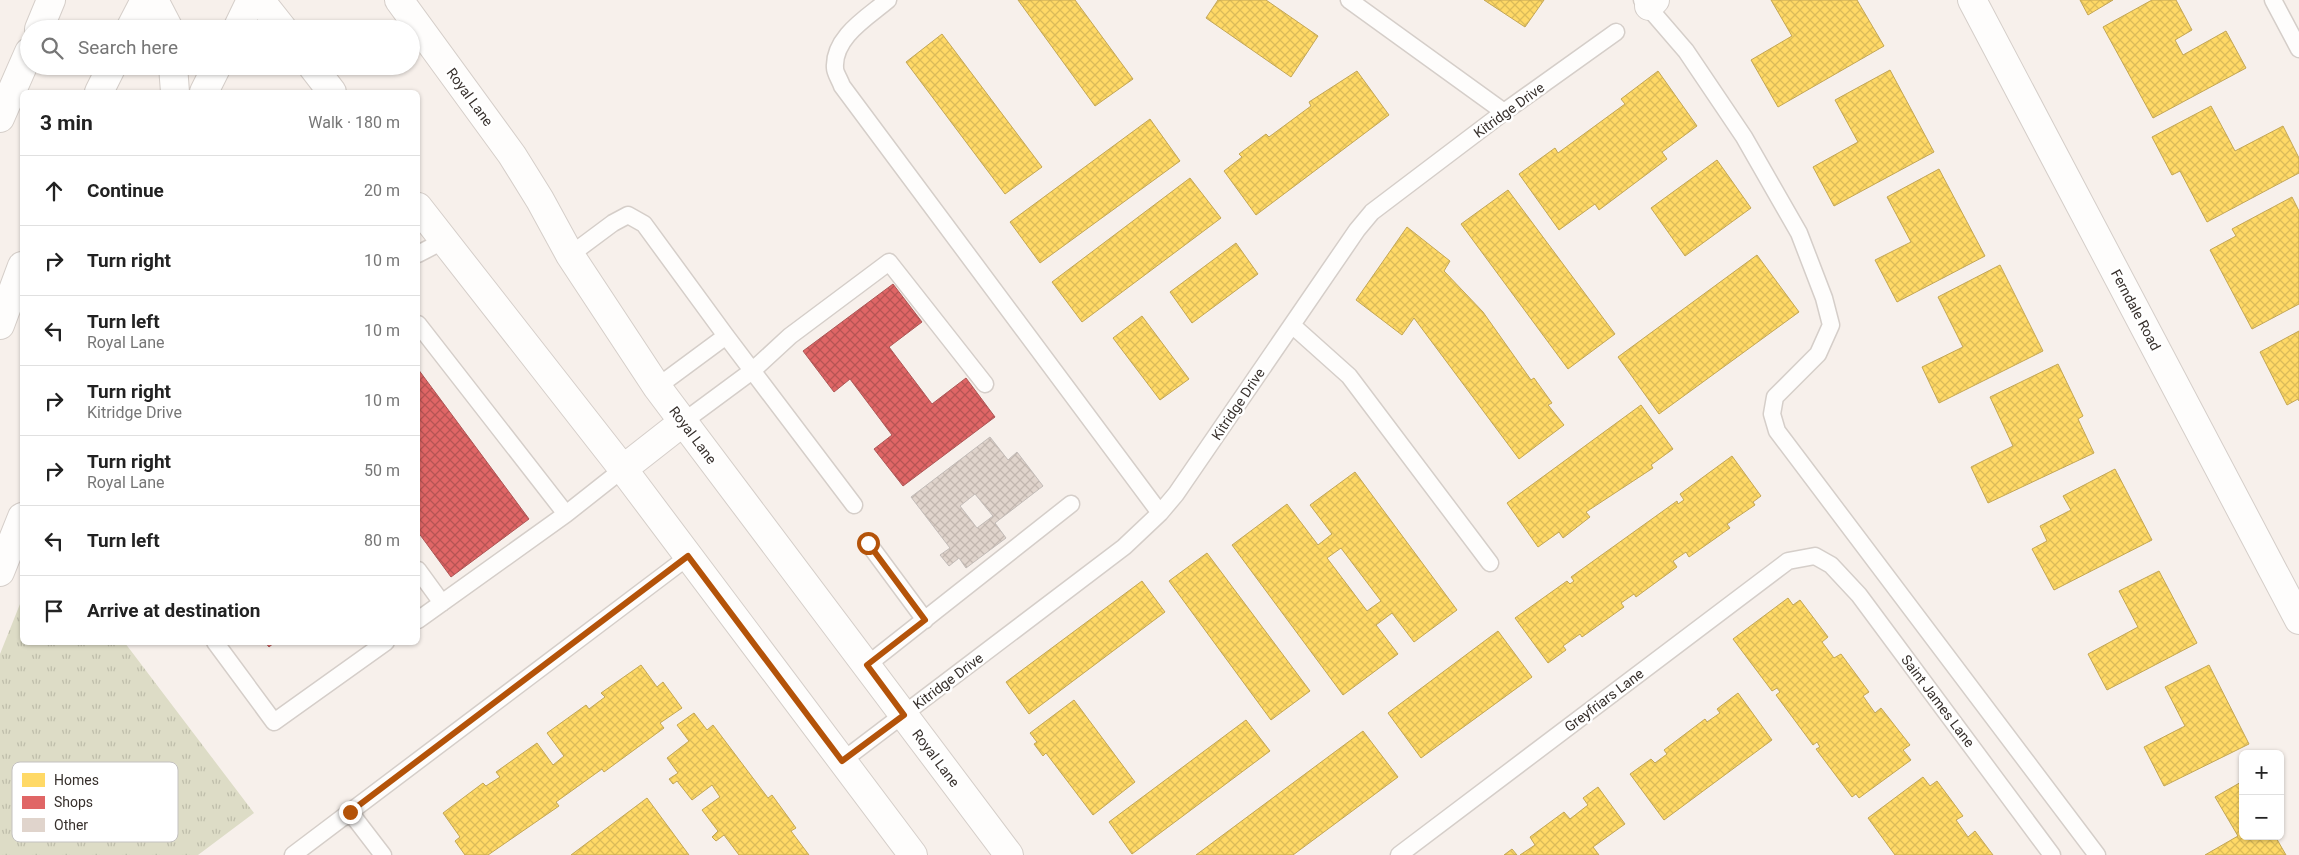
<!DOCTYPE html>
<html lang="en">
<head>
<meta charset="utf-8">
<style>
	body { margin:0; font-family:Roboto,sans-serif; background:#f6f6f6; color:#222 }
	.controls { position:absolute; right:15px; bottom:15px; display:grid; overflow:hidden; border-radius:8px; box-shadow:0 1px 4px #0004 }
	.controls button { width:45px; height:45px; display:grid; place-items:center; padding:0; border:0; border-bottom:1px solid #e0e0e0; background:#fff; color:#222; font:25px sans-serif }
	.stop { position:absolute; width:15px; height:15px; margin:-11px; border:4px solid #b45309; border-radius:50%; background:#fff }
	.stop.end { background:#b45309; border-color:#fff; box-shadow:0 1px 5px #0008 }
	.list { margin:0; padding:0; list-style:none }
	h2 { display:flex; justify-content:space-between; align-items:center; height:65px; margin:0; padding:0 20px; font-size:21px }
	h2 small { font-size:16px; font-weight:400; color:#767676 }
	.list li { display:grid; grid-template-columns:32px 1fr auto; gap:15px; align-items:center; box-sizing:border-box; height:70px; padding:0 20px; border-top:1px solid #e0e0e0 }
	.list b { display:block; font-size:19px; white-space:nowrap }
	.list p { margin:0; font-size:16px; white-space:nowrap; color:#767676 }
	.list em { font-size:16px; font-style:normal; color:#767676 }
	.icon { flex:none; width:28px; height:28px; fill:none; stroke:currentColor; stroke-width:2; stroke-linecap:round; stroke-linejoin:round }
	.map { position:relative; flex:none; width:2299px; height:855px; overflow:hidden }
	.search { position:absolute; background:#fff; box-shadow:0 1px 4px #0004; left:20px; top:20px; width:400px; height:55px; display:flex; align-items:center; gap:12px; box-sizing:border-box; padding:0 18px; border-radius:28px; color:#767676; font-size:19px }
	.panel { position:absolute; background:#fff; box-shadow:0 1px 4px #0004; left:20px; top:90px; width:400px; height:555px; border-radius:8px }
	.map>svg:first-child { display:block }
	.grass { fill:url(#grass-tufts) }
	.homes { fill:url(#homes-cross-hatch); stroke:#c3a655; fill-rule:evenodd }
	.shops { fill:url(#shops-cross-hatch); stroke:#ad5655 }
	.building { fill:url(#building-cross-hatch); stroke:#c2bbb7; fill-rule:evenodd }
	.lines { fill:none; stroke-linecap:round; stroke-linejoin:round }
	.lane-casing { stroke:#d5cec9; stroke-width:19 }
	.street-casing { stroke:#d5cec9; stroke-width:30 }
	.secondary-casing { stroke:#d5cec9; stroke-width:30 }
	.highway-casing { stroke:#d5cec9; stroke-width:30 }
	.lane { stroke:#fefdfc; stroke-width:16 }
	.street { stroke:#fefdfc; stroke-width:28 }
	.secondary { stroke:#fefdfc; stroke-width:28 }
	.highway { stroke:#fefdfc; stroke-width:28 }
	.route { stroke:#b45309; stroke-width:6 }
	.labels { text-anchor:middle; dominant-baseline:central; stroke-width:5; stroke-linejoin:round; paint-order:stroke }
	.street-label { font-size:14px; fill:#37302c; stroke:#fff }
	.key { fill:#fff; stroke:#c3c1c0; stroke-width:1 }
	.key-label { font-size:14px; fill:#37302c }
</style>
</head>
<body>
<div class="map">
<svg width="2299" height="855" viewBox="0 0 2299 855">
	<defs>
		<pattern id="grass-tufts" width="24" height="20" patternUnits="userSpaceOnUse" patternTransform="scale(1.25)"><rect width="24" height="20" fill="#dddcc6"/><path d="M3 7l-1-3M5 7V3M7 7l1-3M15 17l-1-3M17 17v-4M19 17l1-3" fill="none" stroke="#bebdaa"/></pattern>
		<pattern id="homes-cross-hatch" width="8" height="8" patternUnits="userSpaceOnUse" patternTransform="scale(1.25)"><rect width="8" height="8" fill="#ffd966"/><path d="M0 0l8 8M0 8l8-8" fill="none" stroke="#dbbb59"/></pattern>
		<pattern id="shops-cross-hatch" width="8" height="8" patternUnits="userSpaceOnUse" patternTransform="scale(1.25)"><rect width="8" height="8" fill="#e06666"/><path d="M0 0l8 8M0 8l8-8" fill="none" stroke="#b65454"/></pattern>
		<pattern id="building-cross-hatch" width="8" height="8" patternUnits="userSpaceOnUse" patternTransform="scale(1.25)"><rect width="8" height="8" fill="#e0d4cc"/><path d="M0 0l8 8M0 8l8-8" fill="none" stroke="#c1b6af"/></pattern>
	</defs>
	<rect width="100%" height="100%" fill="#f7f0eb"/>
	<path class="grass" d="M22,599V642L125,643L254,813L198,855H0V654Z"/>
	<path class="homes" d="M1018,0H1075L1133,79L1095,106Z
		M1218,0H1266L1318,36L1291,77L1206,18Z
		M1484,0H1544L1525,27Z
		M1771,0H1857L1884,46L1778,107L1751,60L1792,36Z
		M2080,0H2113L2088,15Z
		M2152,0H2176L2192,30L2175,40L2183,55L2226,31L2246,68L2153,118L2103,27Z
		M942,34L1042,167L1005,194L906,62Z
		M1890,70L1934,152L1834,206L1813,167L1858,142L1835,100Z
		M1357,71L1389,115L1256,215L1224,171L1242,157L1239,154L1266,134L1269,137L1311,106L1309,102Z
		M1658,71L1697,126L1662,152L1667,159L1599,210L1595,204L1559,230L1519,174L1555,148L1558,153L1625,104L1621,99Z
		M2211,106L2235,151L2283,126L2299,158V173L2207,222L2180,171L2172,175L2152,137Z
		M1150,119L1180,161L1040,263L1010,222Z
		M1717,160L1751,208L1685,256L1651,208Z
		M1939,169L1985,256L1897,302L1875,260L1911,242L1887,197Z
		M1190,178L1221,218L1082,322L1052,282Z
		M1508,190L1615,334L1568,369L1461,224Z
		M2292,197L2299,211V304L2252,329L2210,250L2236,236L2232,229Z
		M1407,227L1450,261L1444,271L1483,312L1531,380L1534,378L1552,403L1548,405L1564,425L1519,459L1414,318L1402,335L1356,300Z
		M1236,243L1258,274L1192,323L1170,292Z
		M1757,255L1799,312L1659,414L1618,357Z
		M2000,265L2043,351L1939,403L1922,367L1963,347L1938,297Z
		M1142,316L1189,379L1160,400L1113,338Z
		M2299,331V401L2298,399L2287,405L2260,352Z
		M2058,364L2083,416L2078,419L2094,453L1988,503L1971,467L2013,446L1990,397Z
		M1641,405L1673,449L1651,465L1653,468L1586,512L1590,517L1563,538L1559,532L1538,547L1507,503Z
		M1732,456L1761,496L1753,502L1755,505L1727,524L1730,528L1689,557L1686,552L1673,561L1677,567L1636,597L1634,594L1621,603L1624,607L1582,637L1580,634L1563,646L1566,650L1548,663L1515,618L1567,581L1570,584L1574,581L1571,577L1677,501L1678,504L1684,500L1680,494Z
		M2115,469L2152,540L2054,590L2032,549L2047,541L2040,526L2071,510L2063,496Z
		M1355,472L1457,610L1414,642L1392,613L1376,625L1398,654L1343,695L1232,545L1287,504L1318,545L1332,534L1310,505ZM1341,548L1381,601L1367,611L1327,558Z
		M1207,553L1310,691L1271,720L1169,581Z
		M2159,571L2197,643L2107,690L2088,654L2138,627L2119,591Z
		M1142,581L1165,612L1029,714L1006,682Z
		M1788,598L1793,605L1800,600L1828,637L1822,642L1834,658L1841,654L1869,692L1863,696L1875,713L1881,708L1910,745L1903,750L1911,760L1859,798L1856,794L1852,797L1816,749L1820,747L1817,742L1813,745L1776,695L1780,692L1777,688L1772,691L1733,639Z
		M1498,631L1532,677L1421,758L1388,713Z
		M641,665L657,687L663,682L682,708L660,723L664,728L604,772L602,769L556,802L559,806L488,855H465L455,841L460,837L443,813L483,783L486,786L500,777L496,772L537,743L553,765L564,756L547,733L586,705L589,709L605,697L601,693Z
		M2209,665L2249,744L2164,786L2144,747L2185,726L2165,687Z
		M1738,693L1772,740L1664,820L1630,774L1651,759L1655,763L1667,754L1664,750L1705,719L1707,722L1720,713L1717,709Z
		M1074,700L1135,782L1093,815L1046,753L1043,756L1034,744L1037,742L1030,733Z
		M694,713L707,730L713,725L768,798L772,795L796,828L791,831L809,855H739L724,835L716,841L712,837L718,831L702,810L720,797L712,785L692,800L677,781L673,784L669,779L678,773L667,758L689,741L677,725Z
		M1246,720L1270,751L1132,854L1109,822Z
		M1363,731L1398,777L1293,855H1196Z
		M1923,777L1930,786L1937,781L1963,816L1956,820L1968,837L1975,831L1993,855H1895L1868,818Z
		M2243,781V836H2275L2286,855H2205L2238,836L2215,797Z
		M1598,787L1625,824L1593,847L1599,855H1520L1535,845L1530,837L1564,812L1570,819L1588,805L1583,798Z
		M647,798L689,855H571Z
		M1512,849L1517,855H1504Z"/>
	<path class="shops" d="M893,284L922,322L889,347L932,404L966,378L995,417L903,486L874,449L892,435L850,379L834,392L803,351Z
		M418,369L529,519L451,577L418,532Z
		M265,642H275L269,647Z"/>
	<path class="building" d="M990,437L1008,460L1017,452L1043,486L995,523L1006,538L966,568L959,558L949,566L940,555L950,548L911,497ZM975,494L993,516L977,528L960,506Z"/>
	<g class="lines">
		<defs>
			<path id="lane" d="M888,0C868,17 833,37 835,68C835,73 840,80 842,86L1160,513
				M1349,0L1504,112
				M1642,0L1686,51L1744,137L1799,233L1824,298L1831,325L1818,354L1775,397L1772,414L1777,431L2097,855
				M2273,0L2299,49
				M418,254L443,241
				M570,255L613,223L628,215L644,224L726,336L854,505
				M418,324L566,514
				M1292,325L1349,376L1490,563
				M657,387L726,336
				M683,422L752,371L790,336L889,262L985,384
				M868,543L925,620
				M418,570L442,603
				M418,620L566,514L623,469
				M215,642L274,722L386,642
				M867,665L1071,504
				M842,761L1124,547L1160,513L1176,494L1357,230L1372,212L1504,112L1616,32
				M350,812L383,855
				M293,855L689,556
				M1399,855L1788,561L1815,556L1831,565L1859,595L2052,855"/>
			<path id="street" d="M1649,6L1655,0"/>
			<path id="secondary" d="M154,0L169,29
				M260,0L283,29
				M399,0L512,155L540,200L570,255L657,387L1009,855
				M1972,0L2299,620
				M130,29L145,0
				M237,29L251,0
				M173,66L175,92
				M312,66L332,92
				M99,92L112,66
				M204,92L217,66
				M418,207L623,469L913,855
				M0,325L22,266
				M623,469L683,422
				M0,572L22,517"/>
			<path id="highway" d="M39,29L51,0
				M0,118L29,52"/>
		</defs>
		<use href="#lane" class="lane-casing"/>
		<use href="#street" class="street-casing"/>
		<use href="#secondary" class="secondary-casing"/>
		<use href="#highway" class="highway-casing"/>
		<use href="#lane" class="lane"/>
		<use href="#street" class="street"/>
		<use href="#secondary" class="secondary"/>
		<use href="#highway" class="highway"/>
	</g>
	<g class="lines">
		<path class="route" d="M350,812L688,556L842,761L904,715L867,665L925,620L868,543"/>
	</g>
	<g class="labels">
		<g class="street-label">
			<text transform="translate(470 97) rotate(54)">Royal Lane</text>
			<text transform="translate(1509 110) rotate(-36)">Kitridge Drive</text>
			<text transform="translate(2136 310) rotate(62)">Ferndale Road</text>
			<text transform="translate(1238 404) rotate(-56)">Kitridge Drive</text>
			<text transform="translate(693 435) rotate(53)">Royal Lane</text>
			<text transform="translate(948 681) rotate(-37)">Kitridge Drive</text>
			<text transform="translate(1604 700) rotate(-37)">Greyfriars Lane</text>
			<text transform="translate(1938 701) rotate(53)">Saint James Lane</text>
			<text transform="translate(936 758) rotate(53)">Royal Lane</text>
		</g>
	</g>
	<rect x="12" y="762" width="166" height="80" rx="8" class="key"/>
	<rect x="22" y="773" width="23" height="14" fill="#ffd966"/>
	<rect x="22" y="796" width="23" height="13" fill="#e06666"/>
	<rect x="22" y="818" width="23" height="14" fill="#e0d4cc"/>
	<g class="key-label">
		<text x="54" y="785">Homes</text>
		<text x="54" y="807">Shops</text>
		<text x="54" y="830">Other</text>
	</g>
</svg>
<div class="controls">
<button>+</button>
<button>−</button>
</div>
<div class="stop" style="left:868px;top:543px"></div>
<div class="stop end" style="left:350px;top:812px"></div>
<div class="search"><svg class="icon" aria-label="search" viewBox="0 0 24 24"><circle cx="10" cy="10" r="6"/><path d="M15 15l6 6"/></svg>Search here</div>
<section class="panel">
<h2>3 min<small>Walk · 180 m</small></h2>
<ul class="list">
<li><svg class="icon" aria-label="ahead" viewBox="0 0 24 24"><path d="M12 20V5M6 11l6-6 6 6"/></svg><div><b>Continue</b></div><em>20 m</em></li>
<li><svg class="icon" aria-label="right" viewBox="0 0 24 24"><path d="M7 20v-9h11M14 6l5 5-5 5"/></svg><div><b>Turn right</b></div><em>10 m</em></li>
<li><svg class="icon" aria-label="left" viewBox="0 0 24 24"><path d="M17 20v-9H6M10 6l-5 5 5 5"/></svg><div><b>Turn left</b><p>Royal Lane</p></div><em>10 m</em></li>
<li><svg class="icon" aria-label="right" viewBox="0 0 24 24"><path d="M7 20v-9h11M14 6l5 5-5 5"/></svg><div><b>Turn right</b><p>Kitridge Drive</p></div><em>10 m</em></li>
<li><svg class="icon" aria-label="right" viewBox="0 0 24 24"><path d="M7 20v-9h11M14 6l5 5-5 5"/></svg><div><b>Turn right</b><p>Royal Lane</p></div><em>50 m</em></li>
<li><svg class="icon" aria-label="left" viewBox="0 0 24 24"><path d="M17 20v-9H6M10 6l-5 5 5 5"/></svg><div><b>Turn left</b></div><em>80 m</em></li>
<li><svg class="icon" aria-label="arrive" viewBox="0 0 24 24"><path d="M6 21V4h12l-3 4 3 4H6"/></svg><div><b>Arrive at destination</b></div></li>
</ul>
</section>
</div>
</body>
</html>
